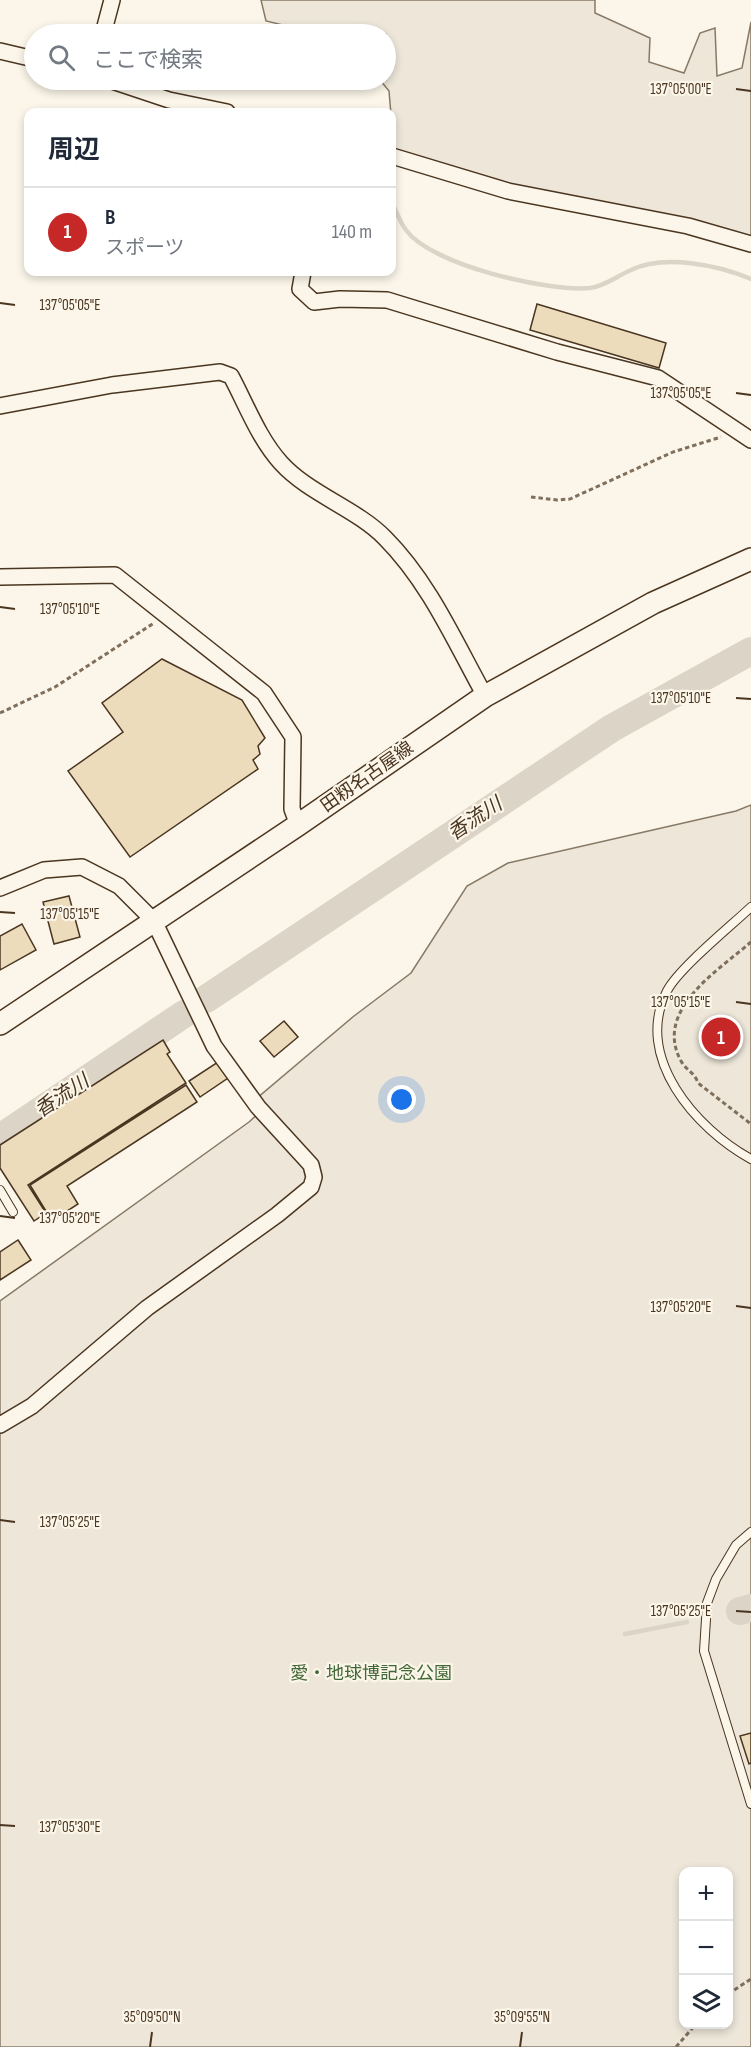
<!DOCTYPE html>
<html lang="ja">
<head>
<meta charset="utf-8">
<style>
	body { margin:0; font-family:"Sofia Sans Condensed","Noto Sans JP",sans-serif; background:#f6f6f7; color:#1f2937 }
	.controls { position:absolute; right:18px; bottom:18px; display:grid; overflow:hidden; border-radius:12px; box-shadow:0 3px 9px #0003 }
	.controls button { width:54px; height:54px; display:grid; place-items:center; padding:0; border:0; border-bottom:2px solid #e0e1e3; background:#fff; color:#1f2937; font:30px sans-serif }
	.you { position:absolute; left:402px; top:1100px; width:21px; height:21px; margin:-15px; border:4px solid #fff; border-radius:50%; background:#1a73e8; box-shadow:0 0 0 9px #1a73e833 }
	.badge { display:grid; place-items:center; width:39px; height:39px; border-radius:50%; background:#c62828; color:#fff; font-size:20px; font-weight:700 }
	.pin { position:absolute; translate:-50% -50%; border:3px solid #fff; box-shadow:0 2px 6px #0006 }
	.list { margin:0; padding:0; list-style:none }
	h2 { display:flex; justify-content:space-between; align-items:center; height:78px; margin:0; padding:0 24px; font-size:26px }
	h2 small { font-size:20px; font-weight:400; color:#747a83 }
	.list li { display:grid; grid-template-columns:39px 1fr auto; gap:18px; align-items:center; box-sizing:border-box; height:90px; padding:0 24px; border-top:2px solid #e0e1e3 }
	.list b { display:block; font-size:22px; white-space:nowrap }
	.list p { margin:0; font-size:20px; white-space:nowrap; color:#747a83 }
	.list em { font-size:20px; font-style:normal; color:#747a83 }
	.icon { flex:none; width:33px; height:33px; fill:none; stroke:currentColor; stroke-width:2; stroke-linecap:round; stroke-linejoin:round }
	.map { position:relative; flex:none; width:751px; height:2047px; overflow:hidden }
	.search { position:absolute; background:#fff; box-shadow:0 3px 9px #0003; left:24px; top:24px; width:372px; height:66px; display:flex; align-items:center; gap:15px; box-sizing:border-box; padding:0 21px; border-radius:33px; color:#747a83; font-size:22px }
	.panel { position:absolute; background:#fff; box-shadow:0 3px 9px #0003; left:24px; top:108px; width:372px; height:168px; border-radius:12px }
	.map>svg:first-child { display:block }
	.green { fill:#ede6d9; stroke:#887966; stroke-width:1.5; fill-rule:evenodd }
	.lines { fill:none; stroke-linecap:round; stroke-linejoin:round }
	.stream { stroke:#dcd4c6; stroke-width:4.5 }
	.river { stroke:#dcd4c6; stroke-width:28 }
	.building { fill:#ecdcbc; stroke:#4a3520; stroke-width:1.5 }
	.lane-casing { stroke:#4a3520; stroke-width:10 }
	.street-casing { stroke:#4a3520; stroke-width:18 }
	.secondary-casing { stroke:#4a3520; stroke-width:24 }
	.path { stroke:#7f6f5c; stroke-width:3; stroke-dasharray:4.5 3; stroke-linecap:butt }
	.lane { stroke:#fbf6e9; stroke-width:8 }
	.street { stroke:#fbf6e9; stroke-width:15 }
	.secondary { stroke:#fbf6e9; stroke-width:21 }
	.ticks { fill:none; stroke:#4a3520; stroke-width:2 }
	.labels { text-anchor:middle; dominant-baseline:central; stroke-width:4.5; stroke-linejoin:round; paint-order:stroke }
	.street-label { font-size:18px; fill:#4a3520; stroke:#fbf6e9 }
	.park-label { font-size:18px; fill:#436837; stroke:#fbf6e9 }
	.water-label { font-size:20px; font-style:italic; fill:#4a3520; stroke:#fbf6e9 }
	.ticks-label { font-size:15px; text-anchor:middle; fill:#4a3520; stroke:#fbf6e9; stroke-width:4.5; stroke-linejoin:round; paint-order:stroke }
</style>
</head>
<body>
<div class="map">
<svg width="751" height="2047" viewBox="0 0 751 2047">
	<rect width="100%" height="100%" fill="#fbf6e9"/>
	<path class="green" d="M261,0H595V13L650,38L649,62L684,73L700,33L715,28L717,76L742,68L751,22V237L511,185L394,150L389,91L380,80H386V34H320L266,21Z
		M751,805V2047H0V1301L249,1122L263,1109L256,1099L354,1016L411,973L467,886L508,863L736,811ZM684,1872H728V2024H684Z"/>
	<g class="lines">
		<path class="stream" d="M392,202C396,211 400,222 406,230C431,265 548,292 590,288C605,286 617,276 631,270C664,254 718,265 751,279
			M625,1634L687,1622"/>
		<path class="river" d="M206,999L612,728L751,651
			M0,1138L184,1014
			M740,1611L751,1608"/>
	</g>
	<path class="building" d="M537,304L666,343L659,368L530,330Z
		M162,659L242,700L265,738L258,746L260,754L253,760L258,769L130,857L68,771L123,732L102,703Z
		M69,896L80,937L54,944L43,902Z
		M22,924L36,950L0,970V936Z
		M284,1021L298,1037L274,1057L260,1041Z
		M163,1040L170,1052L167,1054L186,1083L28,1185L46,1213L34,1221L0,1168V1145Z
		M221,1060L231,1076L200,1097L189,1081Z
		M186,1085L197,1102L67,1186L78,1204L52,1221L30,1185Z
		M18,1240L31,1260L0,1280V1252Z
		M751,1733V1763L749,1764L740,1736Z"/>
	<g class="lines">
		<defs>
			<path id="lane" d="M751,907C731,926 678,969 667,991C633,1057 696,1129 751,1159
				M0,1190L13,1212
				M751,1532L736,1545L716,1579L707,1603L704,1651L751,1804"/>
			<path id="street" d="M103,34L112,0
				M0,51L34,59
				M109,80L169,100L227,112
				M392,156L508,191L688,226L751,244
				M303,272L300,289L314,302L340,299L387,300L557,352L658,378L751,440
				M0,406L112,385L220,372L231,376C246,404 259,439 281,463C309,494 357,509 385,538C429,582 455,642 485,696
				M0,577L115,575L264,693L293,737L292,809L298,825
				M0,888L44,870L82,867L119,886L154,921L214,1046L258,1107L311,1165L314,1177L311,1187L277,1215L147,1308L32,1406L0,1425"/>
			<path id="secondary" d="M0,1024L298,825L485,696L653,603L751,559"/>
		</defs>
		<use href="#lane" class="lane-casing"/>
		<use href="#street" class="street-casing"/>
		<use href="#secondary" class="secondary-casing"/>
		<path class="path" d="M531,497L557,500L570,499L673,452L721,437
			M0,713L55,687L154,623
			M751,942C719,970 653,1010 681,1061C686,1070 695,1073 698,1083L751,1124
			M728,1994L751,1979
			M676,2047L696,2024"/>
		<use href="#lane" class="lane"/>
		<use href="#street" class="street"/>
		<use href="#secondary" class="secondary"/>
	</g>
	<path class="ticks" d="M736,89L751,91M0,303L15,305M736,393L751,395M0,607L15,609M736,698L751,699M0,912L15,913M736,1002L751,1004M0,1216L15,1218M736,1306L751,1308M0,1520L15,1522M736,1611L751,1612M0,1825L15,1826M150,2047L152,2032M520,2047L522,2032"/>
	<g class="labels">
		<g class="street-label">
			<text transform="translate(367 777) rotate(-35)">田籾名古屋線</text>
		</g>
		<g class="park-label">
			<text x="371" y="1673">愛・地球博記念公園</text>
		</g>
		<g class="water-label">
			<text transform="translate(475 819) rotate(-34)">香流川</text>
			<text transform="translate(62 1096) rotate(-34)">香流川</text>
		</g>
	</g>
	<g class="ticks-label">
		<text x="681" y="94">137°05'00"E</text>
		<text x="70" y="310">137°05'05"E</text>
		<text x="681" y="398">137°05'05"E</text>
		<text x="70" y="614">137°05'10"E</text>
		<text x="681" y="703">137°05'10"E</text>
		<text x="70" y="919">137°05'15"E</text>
		<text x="681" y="1007">137°05'15"E</text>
		<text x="70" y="1223">137°05'20"E</text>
		<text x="681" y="1312">137°05'20"E</text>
		<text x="70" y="1527">137°05'25"E</text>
		<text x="681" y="1616">137°05'25"E</text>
		<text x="70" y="1832">137°05'30"E</text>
		<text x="152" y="2022">35°09'50"N</text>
		<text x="522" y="2022">35°09'55"N</text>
	</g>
</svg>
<div class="controls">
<button>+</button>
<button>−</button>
<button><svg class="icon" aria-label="layers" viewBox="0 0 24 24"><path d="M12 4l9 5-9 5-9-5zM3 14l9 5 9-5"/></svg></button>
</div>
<div class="you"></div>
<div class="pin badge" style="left:721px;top:1037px">1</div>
<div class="search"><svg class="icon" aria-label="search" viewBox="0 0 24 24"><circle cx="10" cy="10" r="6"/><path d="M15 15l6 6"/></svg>ここで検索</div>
<section class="panel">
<h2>周辺<small></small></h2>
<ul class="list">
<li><span class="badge">1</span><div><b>B</b><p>スポーツ</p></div><em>140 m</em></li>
</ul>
</section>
</div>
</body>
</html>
